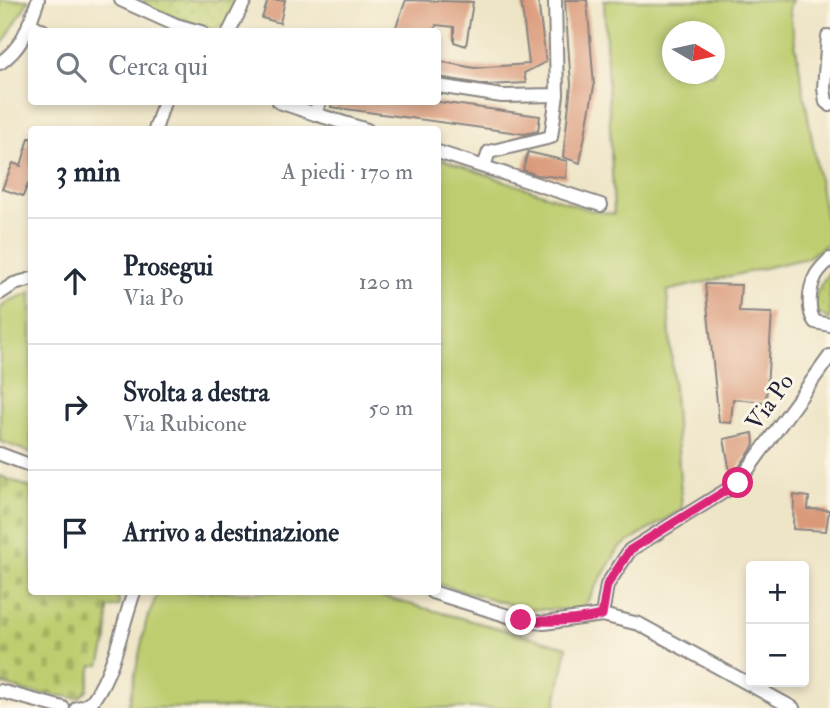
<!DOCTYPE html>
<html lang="it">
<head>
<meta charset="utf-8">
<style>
	body { margin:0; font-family:"IM FELL Double Pica",serif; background:#f6f6f7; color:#1f2937 }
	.controls { position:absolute; right:21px; bottom:21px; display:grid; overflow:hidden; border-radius:7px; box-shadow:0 4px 10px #0003 }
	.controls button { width:63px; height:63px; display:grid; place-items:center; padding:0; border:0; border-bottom:2px solid #e0e1e3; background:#fff; color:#1f2937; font:35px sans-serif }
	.compass { position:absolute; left:662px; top:21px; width:63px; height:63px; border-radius:50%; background:#fff; box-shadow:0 4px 10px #0003; rotate:99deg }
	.stop { position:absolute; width:21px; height:21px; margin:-16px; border:5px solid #db2777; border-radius:50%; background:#fff }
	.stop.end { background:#db2777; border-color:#fff; box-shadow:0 2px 7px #0008 }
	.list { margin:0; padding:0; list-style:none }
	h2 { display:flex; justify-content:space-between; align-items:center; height:91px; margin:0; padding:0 28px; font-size:30px }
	h2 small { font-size:23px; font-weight:400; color:#747a83 }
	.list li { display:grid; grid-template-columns:46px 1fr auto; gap:21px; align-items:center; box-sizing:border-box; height:126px; padding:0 28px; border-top:2px solid #e0e1e3 }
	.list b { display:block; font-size:26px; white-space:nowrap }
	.list p { margin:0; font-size:23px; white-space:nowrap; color:#747a83 }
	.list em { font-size:23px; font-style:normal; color:#747a83 }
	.icon { flex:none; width:38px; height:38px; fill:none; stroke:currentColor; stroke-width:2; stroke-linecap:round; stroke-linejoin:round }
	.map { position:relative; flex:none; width:830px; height:708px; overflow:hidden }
	.search { position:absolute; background:#fff; box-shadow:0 4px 10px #0003; left:28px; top:28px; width:413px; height:77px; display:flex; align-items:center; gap:18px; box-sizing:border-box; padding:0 24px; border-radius:7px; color:#747a83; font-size:26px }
	.panel { position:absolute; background:#fff; box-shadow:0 4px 10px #0003; left:28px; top:126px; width:413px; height:469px; border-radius:7px }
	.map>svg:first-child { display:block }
	.grass { fill:#becd6f; stroke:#707855; stroke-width:2; fill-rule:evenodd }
	.cemetery { fill:url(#cemetery-stones); stroke:#707855; stroke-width:2 }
	.park { fill:url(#park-dots); stroke:#707855; stroke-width:2 }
	.building { fill:#da9a7a }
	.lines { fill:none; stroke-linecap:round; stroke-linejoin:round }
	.minor-casing { stroke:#888481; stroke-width:16 }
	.minor { stroke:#fff; stroke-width:12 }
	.route { stroke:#db2777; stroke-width:9 }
	.labels { text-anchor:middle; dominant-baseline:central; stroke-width:6; stroke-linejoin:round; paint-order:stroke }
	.street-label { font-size:24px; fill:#22223b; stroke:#fcf5e5 }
</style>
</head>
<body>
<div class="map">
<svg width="830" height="708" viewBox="0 0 830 708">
	<defs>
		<pattern id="cemetery-stones" width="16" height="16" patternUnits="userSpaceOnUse" patternTransform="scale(1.75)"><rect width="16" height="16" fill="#becd6f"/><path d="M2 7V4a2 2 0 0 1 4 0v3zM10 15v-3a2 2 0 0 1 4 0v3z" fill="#a3b061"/></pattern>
		<pattern id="park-dots" width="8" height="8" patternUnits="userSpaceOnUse" patternTransform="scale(1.75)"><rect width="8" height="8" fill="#becd6f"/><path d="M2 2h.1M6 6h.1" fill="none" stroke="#a3b061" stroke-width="1.8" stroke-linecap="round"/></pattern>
	</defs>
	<rect width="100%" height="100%" fill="#fcf5e5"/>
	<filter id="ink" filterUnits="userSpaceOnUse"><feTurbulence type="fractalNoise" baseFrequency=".0143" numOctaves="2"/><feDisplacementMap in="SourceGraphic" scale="14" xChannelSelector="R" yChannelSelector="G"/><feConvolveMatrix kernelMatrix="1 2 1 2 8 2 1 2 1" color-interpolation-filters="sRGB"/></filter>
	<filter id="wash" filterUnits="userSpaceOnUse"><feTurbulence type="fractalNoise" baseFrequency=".00686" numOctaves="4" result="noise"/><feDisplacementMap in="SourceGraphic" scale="28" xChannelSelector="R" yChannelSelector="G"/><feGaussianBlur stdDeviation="1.57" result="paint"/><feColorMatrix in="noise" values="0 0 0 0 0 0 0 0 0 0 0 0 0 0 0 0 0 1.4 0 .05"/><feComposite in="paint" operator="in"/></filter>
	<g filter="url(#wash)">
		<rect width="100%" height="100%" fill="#eee5c7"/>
		<path class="grass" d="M0,0H29L0,48Z
			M604,0H792L789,8L830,242L807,258L667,291L682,509L619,548L582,610L527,609L438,584V158L589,210L614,214ZM672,32H714V74H672Z
			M31,292V453L0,441V309L7,302Z
			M158,592H365L567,647L555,708H128L146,622Z"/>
		<path class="cemetery" d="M0,476L31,488L32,592H118L119,606L108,608L107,640L100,665H92L87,690L79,698L27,692L0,683Z"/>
		<path class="park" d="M144,0H241L228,25L213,30L141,6Z
			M830,271V320L816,311C812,295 821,284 830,271Z"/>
		<g id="blocks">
			<path class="building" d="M268,0H285L280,23L262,18Z
				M406,0L473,2L466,46L454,42V27L436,25L435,32H394Z
				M521,0H538L546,62L524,73L526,83L487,85L438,77V61L474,68L529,64Z
				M565,0H587L594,86L580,163L563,157L571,85Z
				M332,102H439L540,116L538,131L525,134L331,107Z
				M29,138H32V186L28,184L23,196L2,189L13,163L21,166Z
				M528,152L567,161L566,178L537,175L523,170Z
				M705,284L741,285L739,312L772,313L766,402L733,399L731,423L719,422Z
				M753,433L754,444L751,450L736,471L730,472L724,439Z
				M794,495L809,497L808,509L829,510L826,531L793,529Z"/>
		</g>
	</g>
	<g filter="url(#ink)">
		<use href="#blocks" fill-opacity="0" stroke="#888481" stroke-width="2"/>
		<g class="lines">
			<defs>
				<path id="minor" d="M121,0L176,25L201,32
					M29,23L45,32
					M229,32L245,0
					M828,36L824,88L826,102L830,105
					M0,63C24,46 28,27 38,0
					M438,86L502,96L557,95
					M279,102L315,114
					M319,102L315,114L367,130
					M155,130L164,102
					M438,152L601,205
					M484,166L489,152L551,137L557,95L555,0
					M830,259C825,264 818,270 815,277C809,289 807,311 815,322L830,325
					M0,293L14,284L32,279
					M0,454L32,466
					M432,592L521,620L544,623L602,615L639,624L793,708
					M602,615L607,585L630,550L738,483L830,356
					M0,691L63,708
					M77,708C84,707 91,704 95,697C115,667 122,626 134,592"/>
			</defs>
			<use href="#minor" class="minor-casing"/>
			<use href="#minor" class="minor"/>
		</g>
	</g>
	<g class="lines" filter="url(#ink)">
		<path class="route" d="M521,620C549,623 575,621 602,615L607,585L630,550L738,483"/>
	</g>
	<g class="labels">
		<g class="street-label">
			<text transform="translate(770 402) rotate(-54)">Via Po</text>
		</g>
	</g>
</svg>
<div class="controls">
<button>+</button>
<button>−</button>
</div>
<svg class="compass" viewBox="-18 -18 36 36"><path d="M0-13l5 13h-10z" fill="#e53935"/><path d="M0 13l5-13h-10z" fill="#747a83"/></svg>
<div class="stop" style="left:738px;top:483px"></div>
<div class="stop end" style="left:521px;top:620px"></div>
<div class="search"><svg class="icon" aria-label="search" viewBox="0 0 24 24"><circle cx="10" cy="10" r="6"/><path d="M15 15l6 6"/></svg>Cerca qui</div>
<section class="panel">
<h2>3 min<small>A piedi · 170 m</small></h2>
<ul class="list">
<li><svg class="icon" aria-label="ahead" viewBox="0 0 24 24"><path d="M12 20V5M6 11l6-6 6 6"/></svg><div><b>Prosegui</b><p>Via Po</p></div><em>120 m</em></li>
<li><svg class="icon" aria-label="right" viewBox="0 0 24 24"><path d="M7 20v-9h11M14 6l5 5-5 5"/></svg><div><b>Svolta a destra</b><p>Via Rubicone</p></div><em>50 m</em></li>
<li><svg class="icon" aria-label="arrive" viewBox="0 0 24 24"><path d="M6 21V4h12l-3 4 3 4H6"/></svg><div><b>Arrivo a destinazione</b></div></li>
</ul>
</section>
</div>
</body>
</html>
